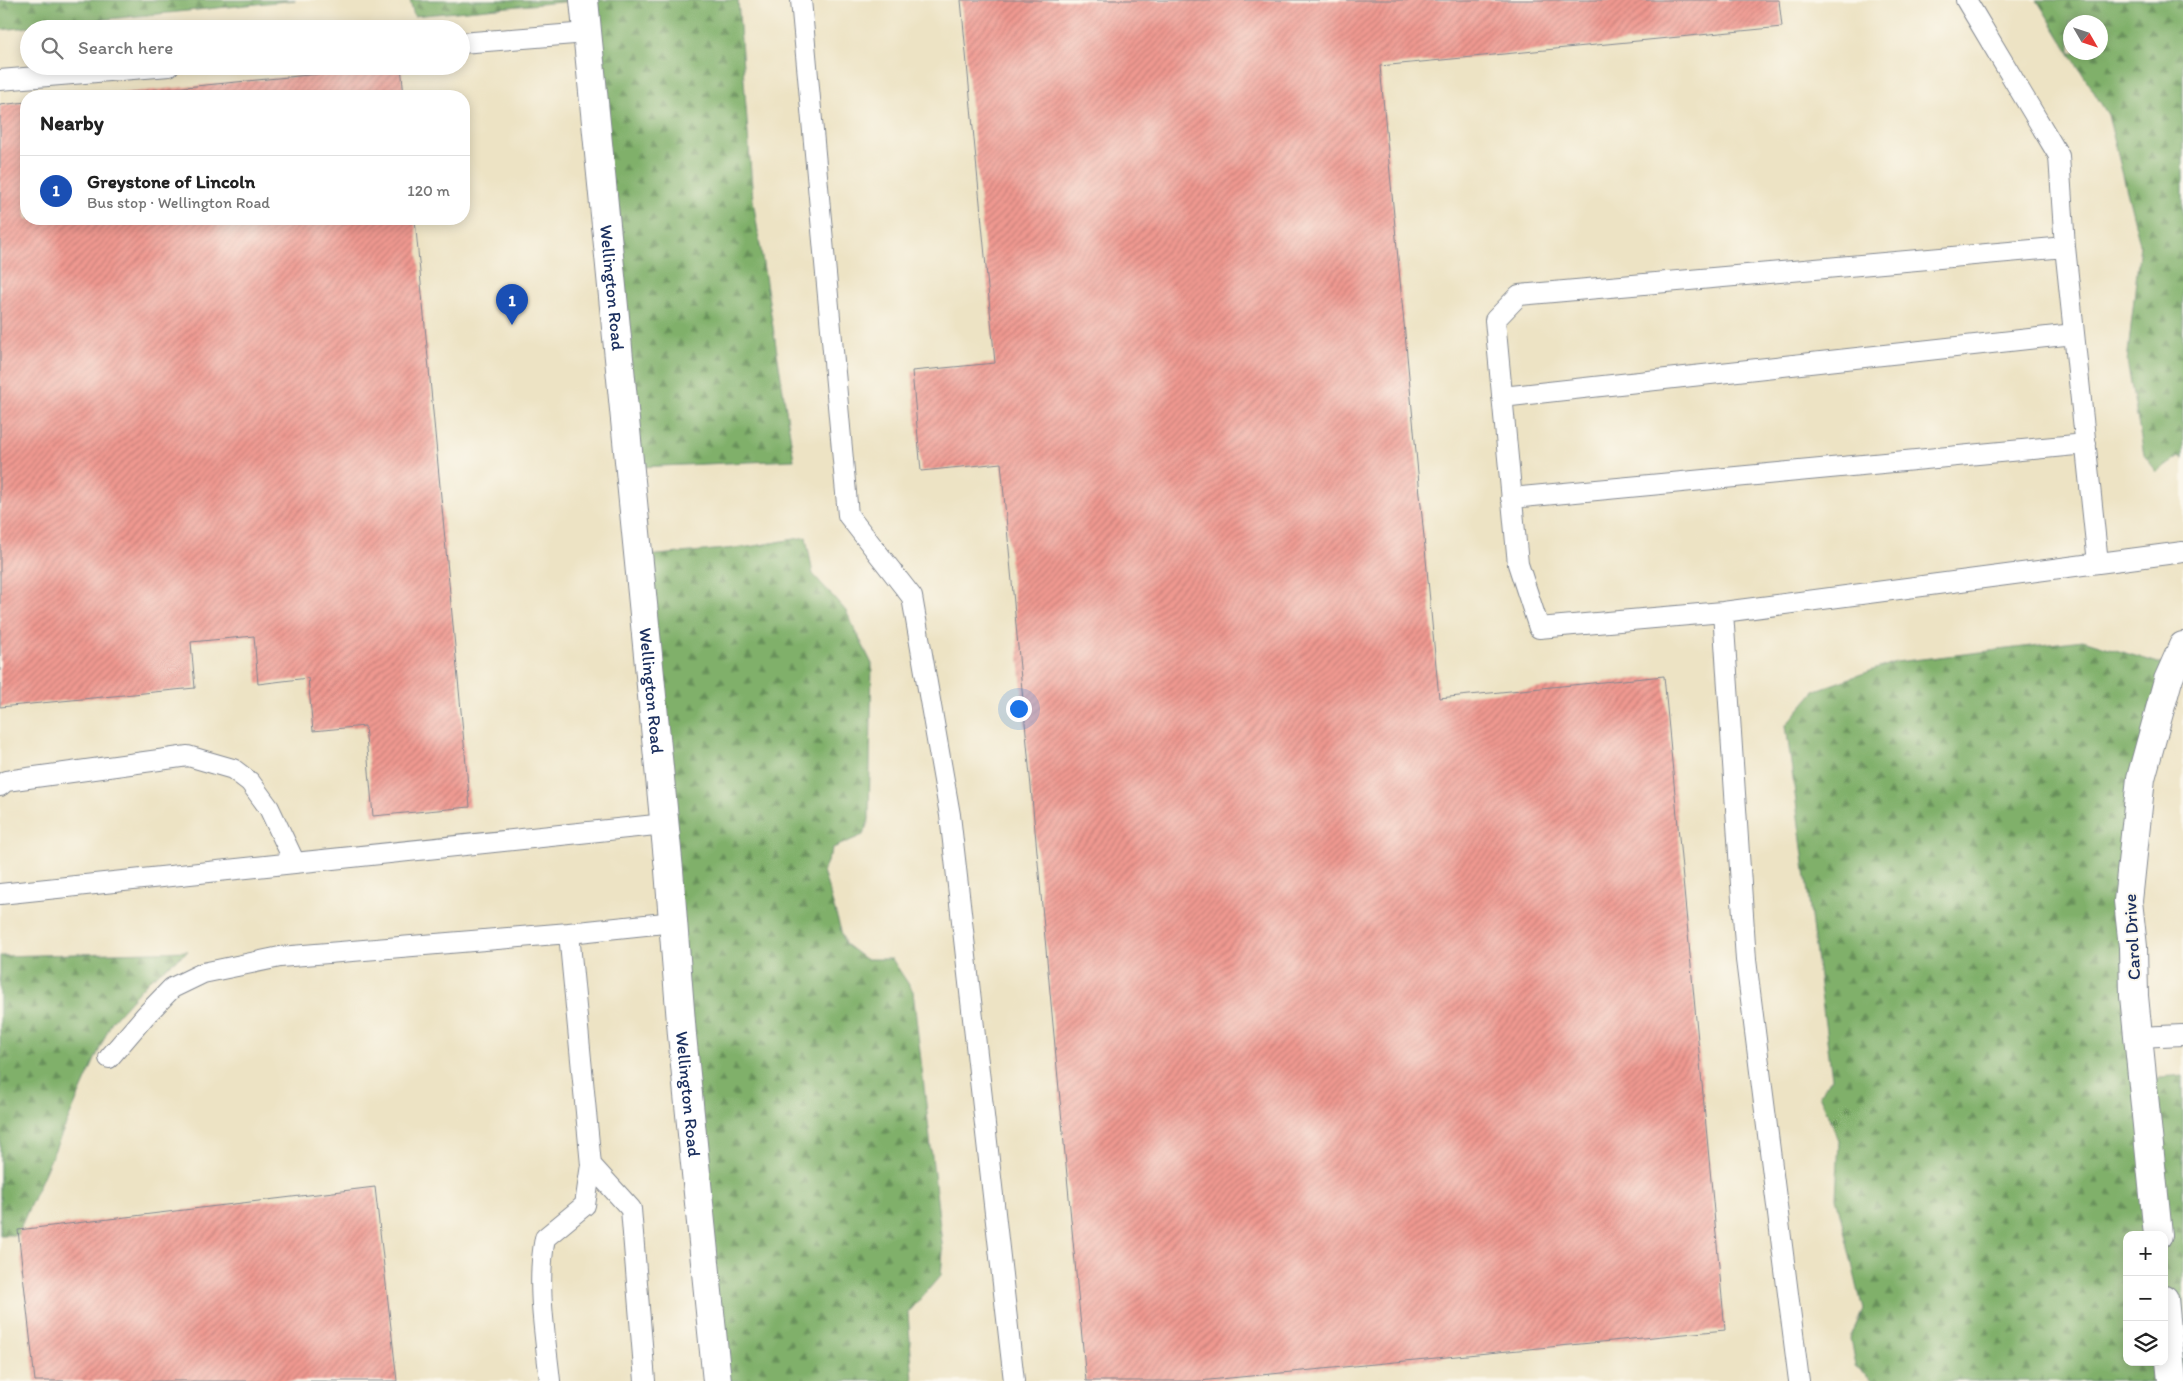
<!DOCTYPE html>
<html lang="en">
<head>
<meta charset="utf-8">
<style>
	body { margin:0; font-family:Itim,sans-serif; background:#f2f2f2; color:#222 }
	.controls { position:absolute; right:15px; bottom:15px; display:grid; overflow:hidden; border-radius:10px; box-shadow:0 2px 12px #0003 }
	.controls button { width:45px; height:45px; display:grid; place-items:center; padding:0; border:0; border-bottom:1px solid #e0e0e0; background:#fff; color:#222; font:25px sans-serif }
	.compass { position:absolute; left:2063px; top:15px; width:45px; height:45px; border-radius:50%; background:#fff; box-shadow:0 2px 12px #0003; rotate:129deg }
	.you { position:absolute; left:1018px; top:708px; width:18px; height:18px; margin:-12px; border:4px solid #fff; border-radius:50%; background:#1a73e8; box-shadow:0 0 0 8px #1a73e833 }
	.badge { display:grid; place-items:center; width:32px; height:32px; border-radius:50%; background:#b5179e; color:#fff; font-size:16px; font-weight:700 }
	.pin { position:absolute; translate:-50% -41px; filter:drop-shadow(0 1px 2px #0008) }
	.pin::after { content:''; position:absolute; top:26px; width:18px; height:15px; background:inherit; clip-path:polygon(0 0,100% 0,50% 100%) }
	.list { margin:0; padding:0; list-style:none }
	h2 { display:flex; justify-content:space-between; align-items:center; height:65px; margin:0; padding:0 20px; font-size:21px }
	h2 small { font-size:16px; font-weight:400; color:#767676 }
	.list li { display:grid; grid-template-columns:32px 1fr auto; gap:15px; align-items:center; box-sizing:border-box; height:70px; padding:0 20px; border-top:1px solid #e0e0e0 }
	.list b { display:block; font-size:19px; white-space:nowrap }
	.list p { margin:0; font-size:16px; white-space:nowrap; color:#767676 }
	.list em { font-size:16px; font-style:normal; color:#767676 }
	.icon { flex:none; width:28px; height:28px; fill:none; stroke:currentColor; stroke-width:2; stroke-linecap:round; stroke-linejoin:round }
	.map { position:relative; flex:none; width:2183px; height:1381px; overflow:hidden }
	.search { position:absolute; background:#fff; box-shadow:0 2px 12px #0003; left:20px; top:20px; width:450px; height:55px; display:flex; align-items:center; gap:12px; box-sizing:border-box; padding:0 18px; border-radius:28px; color:#767676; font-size:19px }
	.panel { position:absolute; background:#fff; box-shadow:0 2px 12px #0003; left:20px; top:90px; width:450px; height:135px; border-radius:20px }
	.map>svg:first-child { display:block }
	.forest { fill:url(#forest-firs); stroke:#4e7064; fill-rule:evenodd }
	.building { fill:url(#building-hatch) }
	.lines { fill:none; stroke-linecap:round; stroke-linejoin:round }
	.service-casing { stroke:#848991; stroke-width:22 }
	.minor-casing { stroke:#848991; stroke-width:30 }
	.service { stroke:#fff; stroke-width:20 }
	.minor { stroke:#fff; stroke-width:28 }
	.labels { text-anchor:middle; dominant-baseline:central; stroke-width:4; stroke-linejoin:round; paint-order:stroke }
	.street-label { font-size:18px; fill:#1b2f5e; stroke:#fbf7ec }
</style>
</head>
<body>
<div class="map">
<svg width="2183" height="1381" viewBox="0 0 2183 1381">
	<defs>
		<pattern id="forest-firs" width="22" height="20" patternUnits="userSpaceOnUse" patternTransform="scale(1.25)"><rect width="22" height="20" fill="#80b06a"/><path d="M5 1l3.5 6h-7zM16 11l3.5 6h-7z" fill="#68905a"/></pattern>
		<pattern id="building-hatch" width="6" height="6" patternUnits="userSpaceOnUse" patternTransform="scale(1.25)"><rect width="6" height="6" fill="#f09990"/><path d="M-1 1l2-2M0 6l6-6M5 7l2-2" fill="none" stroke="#c27d79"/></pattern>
	</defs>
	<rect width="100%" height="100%" fill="#fbf7ec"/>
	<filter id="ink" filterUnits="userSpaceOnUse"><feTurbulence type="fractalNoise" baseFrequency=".02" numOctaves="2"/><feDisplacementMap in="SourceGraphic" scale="10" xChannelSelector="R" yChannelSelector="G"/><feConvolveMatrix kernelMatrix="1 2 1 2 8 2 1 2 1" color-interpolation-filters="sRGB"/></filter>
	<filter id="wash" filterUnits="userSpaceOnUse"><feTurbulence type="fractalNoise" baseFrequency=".0096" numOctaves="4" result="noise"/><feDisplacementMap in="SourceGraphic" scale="20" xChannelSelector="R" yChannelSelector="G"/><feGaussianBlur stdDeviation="1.12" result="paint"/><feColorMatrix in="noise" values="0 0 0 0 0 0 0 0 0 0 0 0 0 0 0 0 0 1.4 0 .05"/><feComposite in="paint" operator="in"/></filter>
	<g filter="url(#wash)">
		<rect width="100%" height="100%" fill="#ede3c4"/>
		<path class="forest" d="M0,0H296L0,30Z
			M410,0H582L414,16Z
			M583,0H738L753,200L794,460L639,467Z
			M2037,0H2183V458L2179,456L2157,472L2144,455L2127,362L2140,244L2108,115ZM2070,22H2100V52H2070Z
			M806,537L813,574L846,611L872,664L869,820L863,835L833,848L823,871L845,944L865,959H892L913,991L943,1252L941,1275L908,1313L913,1381H721L646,556L748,547Z
			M2083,640L2165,665L2130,900L2148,1079L2183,1076V1381H1874L1855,1366L1850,1338L1863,1310L1836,1197L1839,1141L1819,1094L1832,1078L1786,725L1816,690L1896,662ZM2127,1235H2164V1362H2127Z
			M188,951L149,980L112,1021L17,1235H0V956Z"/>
		<g id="blocks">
			<path class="building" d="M961,0H1779L1782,27L1380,66L1439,698L1664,676L1725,1330L1199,1381H1086L1001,463L921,471L912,371L995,363Z
				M401,66L404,96H104L103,95Z
				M26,102V219H415L470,807L373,816L365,726L313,731L308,678L258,684L254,636L191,642L195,688L0,707V105Z
				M375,1187L397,1381H35L18,1230Z"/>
		</g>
	</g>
	<g filter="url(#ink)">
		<use href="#blocks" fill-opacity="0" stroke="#848991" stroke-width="1"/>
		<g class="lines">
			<defs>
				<path id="service" d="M801,0L848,515L912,597L950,815L1014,1381
					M1966,0L2059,156L2065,247L2098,563
					M461,43L587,33
					M0,80L169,66
					M2065,247L1519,295L1495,320L1518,564L1539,628L1723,612L2183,552
					M1502,397L2074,334
					M1511,498L2086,444
					M1723,612L1746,960L1799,1381
					M0,786L6,781L188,756L233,769L250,782L269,808L295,863
					M0,894L665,824
					M2138,1037L2183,1035
					M109,1058L145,1016L172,988L203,973L280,957L569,933
					M591,1165L631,1209L645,1381
					M550,1381C545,1334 536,1284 545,1238L585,1205L591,1165L569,933L674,922"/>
				<g id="minor">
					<path id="s1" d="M584,0L669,870L682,1035L717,1381"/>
					<path d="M2158,1235L2134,996L2133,947L2128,901L2141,778L2168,680L2183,646"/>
					<path d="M2164,1299L2172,1381"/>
				</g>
			</defs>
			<use href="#service" class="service-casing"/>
			<use href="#minor" class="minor-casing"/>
			<use href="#service" class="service"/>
			<use href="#minor" class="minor"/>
		</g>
	</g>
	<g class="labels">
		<g class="street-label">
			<text stroke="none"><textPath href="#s1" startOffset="289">Wellington Road</textPath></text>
			<text stroke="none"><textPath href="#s1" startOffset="694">Wellington Road</textPath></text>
			<text transform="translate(2132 937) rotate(-93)">Carol Drive</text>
			<text stroke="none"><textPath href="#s1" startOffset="1099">Wellington Road</textPath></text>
		</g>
	</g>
</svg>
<div class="controls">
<button>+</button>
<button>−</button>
<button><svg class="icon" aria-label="layers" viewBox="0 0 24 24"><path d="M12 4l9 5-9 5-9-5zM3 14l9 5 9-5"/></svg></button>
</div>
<svg class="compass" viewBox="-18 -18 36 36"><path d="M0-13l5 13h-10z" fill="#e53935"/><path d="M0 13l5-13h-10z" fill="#767676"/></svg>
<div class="you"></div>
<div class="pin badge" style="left:512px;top:325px;background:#1a4fb4">1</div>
<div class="search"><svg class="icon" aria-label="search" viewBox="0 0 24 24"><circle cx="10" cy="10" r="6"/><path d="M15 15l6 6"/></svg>Search here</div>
<section class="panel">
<h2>Nearby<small></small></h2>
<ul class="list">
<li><span class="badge" style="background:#1a4fb4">1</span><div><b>Greystone of Lincoln</b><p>Bus stop · Wellington Road</p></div><em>120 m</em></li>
</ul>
</section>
</div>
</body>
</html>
